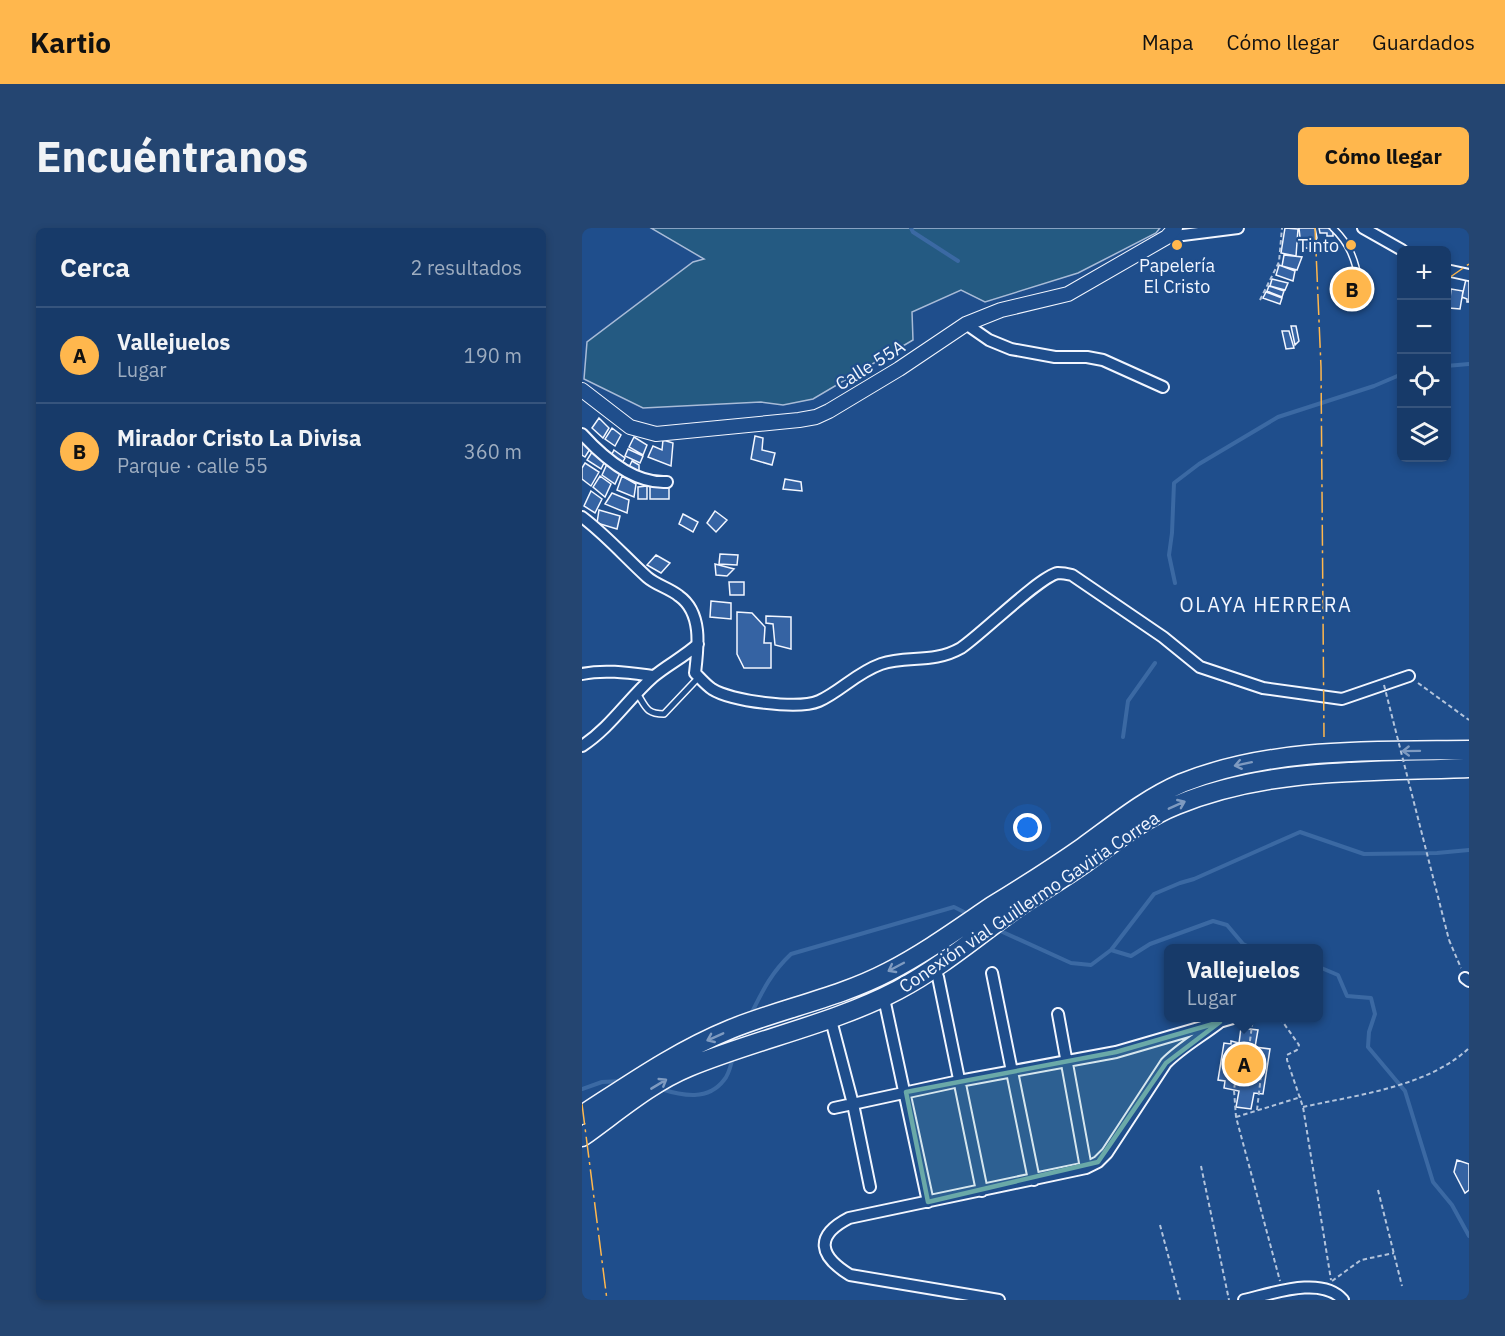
<!DOCTYPE html>
<html lang="es">
<head>
<meta charset="utf-8">
<style>
	body { margin:0; font-family:"IBM Plex Sans",sans-serif; background:#244571; color:#f1f3f6 }
	.controls { position:absolute; right:18px; top:18px; display:grid; overflow:hidden; border-radius:9px; box-shadow:0 3px 9px #0003 }
	.controls button { width:54px; height:54px; display:grid; place-items:center; padding:0; border:0; border-bottom:2px solid #36547d; background:#173a69; color:#f1f3f6; font:30px sans-serif }
	.you { position:absolute; left:446px; top:600px; width:21px; height:21px; margin:-15px; border:4px solid #fff; border-radius:50%; background:#1a73e8; box-shadow:0 0 0 9px #1a73e833 }
	.badge { display:grid; place-items:center; width:39px; height:39px; border-radius:50%; background:#ffb74d; color:#111; font-size:20px; font-weight:700 }
	.pin { position:absolute; translate:-50% -50%; border:3px solid #fff; box-shadow:0 2px 6px #0006 }
	.popup { position:absolute; left:582px; top:716px; width:159px; height:78px; box-sizing:border-box; display:grid; place-content:center; border-radius:9px; background:#173a69; filter:drop-shadow(0 2px 4px #0005); font-size:20px; white-space:nowrap; color:#9eadc0 }
	.popup b { font-size:22px; color:#f1f3f6 }
	.popup::after { content:''; position:absolute; left:50%; top:100%; margin-left:-12px; border:12px solid transparent; border-top-color:#173a69 }
	.list { margin:0; padding:0; list-style:none }
	h2 { display:flex; justify-content:space-between; align-items:center; height:78px; margin:0; padding:0 24px; font-size:26px }
	h2 small { font-size:20px; font-weight:400; color:#9eadc0 }
	.list li { display:grid; grid-template-columns:39px 1fr auto; gap:18px; align-items:center; box-sizing:border-box; height:96px; padding:0 24px; border-top:2px solid #36547d }
	.list b { display:block; font-size:22px; white-space:nowrap }
	.list p { margin:0; font-size:20px; white-space:nowrap; color:#9eadc0 }
	.list em { font-size:20px; font-style:normal; color:#9eadc0 }
	.icon { flex:none; width:33px; height:33px; fill:none; stroke:currentColor; stroke-width:2; stroke-linecap:round; stroke-linejoin:round }
	.map { position:relative; flex:none; width:887px; height:1072px; overflow:hidden; border-radius:9px }
	header { display:flex; align-items:center; gap:36px; box-sizing:border-box; height:84px; padding:0 30px; background:#ffb74d; color:#111 }
	header strong { font-size:28px }
	nav { display:flex; gap:33px; margin-inline-start:auto; font-size:21px }
	.intro { display:flex; align-items:center; justify-content:space-between; box-sizing:border-box; height:144px; padding:0 36px }
	h1 { margin:0; font-size:42px }
	.button { padding:15px 27px; border-radius:9px; background:#ffb74d; color:#111; font-size:21px; font-weight:700 }
	main { display:flex; gap:36px; padding:0 36px }
	aside { flex:1; background:#173a69; border-radius:9px; box-shadow:0 3px 9px #0003 }
	.map>svg:first-child { display:block }
	.green { fill:#245a82; stroke:#a8bbd7; stroke-width:1.5 }
	.lines { fill:none; stroke-linecap:round; stroke-linejoin:round }
	.stream { stroke:#3b69a3; stroke-width:4 }
	.building { fill:#3563a3; stroke:#f2f6ff; stroke-width:1.5 }
	.service-casing { stroke:#f2f6ff; stroke-width:8 }
	.minor-casing { stroke:#f2f6ff; stroke-width:14 }
	.tertiary-casing { stroke:#f2f6ff; stroke-width:16 }
	.trunk-casing { stroke:#f2f6ff; stroke-width:21 }
	.path { stroke:#b3c4dc; stroke-width:2; stroke-dasharray:4.5 3; stroke-linecap:butt }
	.service { stroke:#1f4e8c; stroke-width:5 }
	.minor { stroke:#1f4e8c; stroke-width:10 }
	.tertiary { stroke:#1f4e8c; stroke-width:14 }
	.trunk { stroke:#1f4e8c; stroke-width:18 }
	.path-bridge { stroke:#b3c4dc; stroke-width:2; stroke-dasharray:4.5 3; stroke-linecap:butt }
	.power { stroke:#ffb74d; stroke-width:1.5; stroke-dasharray:21 4.5 3 4.5; stroke-linecap:butt }
	.oneway { stroke:#7e9ac0 }
	.marked { fill:#6aa9a8; fill-opacity:0.2; stroke:#6aa9a8; stroke-width:4.5; stroke-linejoin:round }
	.poi-dot { fill:#ffb74d; stroke:#1f4e8c; stroke-width:2 }
	.labels { text-anchor:middle; dominant-baseline:central; stroke-width:4.5; stroke-linejoin:round; paint-order:stroke }
	.poi-label { font-size:18px; fill:#f2f6ff; stroke:#1f4e8c; text-anchor:end }
	.street-label { font-size:18px; fill:#f2f6ff; stroke:#1f4e8c }
	.neighbourhood-label { font-size:20px; letter-spacing:1.5px; fill:#f2f6ff; stroke:#1f4e8c }
</style>
</head>
<body>
<header>
<strong>Kartio</strong>
<nav><a>Mapa</a><a>Cómo llegar</a><a>Guardados</a></nav>
</header>
<div class="intro"><h1>Encuéntranos</h1><a class="button">Cómo llegar</a></div>
<main>
<aside>
<h2>Cerca<small>2 resultados</small></h2>
<ul class="list">
<li><span class="badge">A</span><div><b>Vallejuelos</b><p>Lugar</p></div><em>190 m</em></li>
<li><span class="badge">B</span><div><b>Mirador Cristo La Divisa</b><p>Parque · calle 55</p></div><em>360 m</em></li>
</ul>
</aside>
<div class="map">
<svg width="887" height="1072" viewBox="0 0 887 1072">
	<rect width="100%" height="100%" fill="#1f4e8c"/>
	<path class="green" d="M69,0H578L574,5L496,45L403,74L379,62L330,84L331,112L231,171L201,177L179,174L61,180L2,151L5,114L111,34L122,31Z"/>
	<g class="lines">
		<path class="stream" d="M329,0L331,4L376,33
			M864,138L887,136
			M593,355L587,327L590,305L592,255L617,236L696,189L792,158L820,146
			M541,509L546,473L573,435
			M414,701L489,735L509,737L529,722L572,666L598,655L612,651L718,604L782,626L855,625L887,622
			M529,722L549,728L568,716L631,693L645,697L661,716L669,720
			M737,739L756,747L765,768L789,770L793,786L787,804L786,819L823,863L851,954L870,977L887,1008
			M169,786C181,762 189,745 209,726L372,679L386,686
			M0,861L20,854L40,853
			M79,861C101,868 126,873 142,852C147,847 149,836 151,829"/>
	</g>
	<path class="building" d="M703,0L716,1L714,28L699,25Z
		M717,0H733L735,10L730,21L719,19Z
		M737,0H746L751,3V8H745V5H738Z
		M702,27L720,29L715,42L700,38Z
		M697,37L713,43L711,53L694,47Z
		M690,51L706,55L703,62L688,58Z
		M884,51H887V74H885V71L880,69Z
		M687,58L702,63L700,69L685,63Z
		M869,61L881,63L878,81L867,80Z
		M684,64L700,70L698,76L681,70Z
		M709,98H714L717,113L713,117Z
		M700,103H707L712,120L704,121Z
		M17,190L27,200L21,210L10,200Z
		M30,200L39,207L33,218L23,211Z
		M173,208L181,210L180,222L193,225L190,237L169,231Z
		M52,209L65,217L61,227L47,219Z
		M81,212L91,215L89,238L66,229L71,218L80,222Z
		M0,213L8,221L3,229L0,227Z
		M46,221L61,228L58,235L43,228Z
		M32,222L43,230L39,237L28,230Z
		M10,224L23,233L19,241L5,232Z
		M50,233L57,237V245L46,241Z
		M3,235L17,244L9,258L0,251V240Z
		M25,236L38,245L33,256L20,247Z
		M18,248L29,256L23,269L11,259Z
		M40,248L54,256L52,269L35,262Z
		M203,251L219,254L220,263L201,261Z
		M68,257H87V271H68Z
		M65,258V271H56V259Z
		M9,263L20,271L13,285L2,278Z
		M30,265L47,272L45,285L23,276Z
		M17,282L38,288L35,301L15,295Z
		M133,283L145,292L134,304L125,295Z
		M101,286L116,294L111,304L97,296Z
		M138,326L156,327L155,337L137,336Z
		M74,327L88,335L79,345L65,337Z
		M133,336L152,341L145,348L134,347Z
		M147,354H162V367H148Z
		M129,373L149,375V391L128,389Z
		M155,384L170,385L183,399L182,415H189V440H162L155,426Z
		M184,388L209,389V421L193,417L191,396L184,395Z
		M659,800L676,802L673,819L688,821L681,866L672,865L669,881L654,879L657,863L642,860L643,853L636,852L642,815L649,816V813L657,815Z
		M875,932L887,936V962L883,965L872,944Z"/>
	<g class="lines">
		<defs>
			<path id="service" d="M751,0C767,15 773,31 777,53
				M55,465C64,479 64,486 82,486L117,449"/>
			<path id="minor" d="M781,0L820,22
				M585,9L656,0
				M864,42L887,47
				M384,96L407,112L429,121L473,129H505L521,132L581,159
				M0,206C21,229 52,256 85,254
				M0,289C24,307 43,329 65,349C74,357 87,360 97,368C121,385 116,420 113,445C118,450 124,457 130,461C149,473 216,482 237,473C259,463 274,445 299,436C325,427 351,436 379,420C400,406 458,348 476,345C480,345 486,346 490,347L581,409L618,439L681,460L760,471L827,448
				M0,446C23,441 48,445 71,448
				M0,518C28,500 46,471 71,449C85,437 102,429 116,416
				M410,745L452,952
				M356,749L400,963
				M883,750L887,753
				M303,775L346,974
				M476,786L504,940
				M250,796L271,876L288,959
				M252,880L377,853L534,824L651,790
				M417,1072L268,1047C237,1028 232,1008 267,990L504,940L516,934L525,925L584,835C600,819 620,808 638,794
				M662,1072C689,1066 740,1047 761,1072"/>
			<path id="tertiary" d="M0,162L48,199L74,206L217,192L234,189L247,183L317,141L384,96L419,82L486,66L585,9L593,0"/>
			<path id="trunk" d="M0,887C48,856 95,823 149,801C201,780 256,770 306,744C343,725 376,701 410,678C441,659 471,640 501,619C533,596 563,571 600,555C690,519 792,523 887,522
				M0,909C34,885 68,855 107,839C175,811 251,796 316,762C356,741 392,711 429,684C453,667 479,652 503,635C532,614 562,590 595,577C687,539 789,544 887,540"/>
		</defs>
		<use href="#service" class="service-casing"/>
		<use href="#minor" class="minor-casing"/>
		<use href="#tertiary" class="tertiary-casing"/>
		<use href="#trunk" class="trunk-casing"/>
		<path class="path" d="M678,72L697,34L700,0
			M836,455L887,492
			M867,712L879,740
			M698,790L717,817L715,822L705,827V832L721,879L749,1052
			M666,828L671,790
			M721,879C774,867 846,859 887,820
			M675,882L681,830L657,827L652,862L654,889L698,1053
			M654,889L719,869
			M619,938L647,1072
			M796,962L820,1058
			M578,997L598,1072
			M750,1053L779,1032L812,1025"/>
		<use href="#service" class="service"/>
		<use href="#minor" class="minor"/>
		<use href="#tertiary" class="tertiary"/>
		<use href="#trunk" class="trunk"/>
		<path class="path-bridge" d="M802,457L867,712"/>
		<path class="power" d="M733,0L739,139L742,509
			M864,52L887,36
			M0,876L25,1072"/>
	</g>
	<defs><path id="oneway-shaft" d="M-6 0H5M1.5-3L5.5 0L1.5 3" fill="none" stroke-width="1.6" stroke-linecap="round" stroke-linejoin="round" transform="scale(1.5)"/></defs>
	<g class="oneway">
		<use href="#oneway-shaft" transform="translate(829 523) rotate(179)"/>
		<use href="#oneway-shaft" transform="translate(661 536) rotate(168)"/>
		<use href="#oneway-shaft" transform="translate(595 577) rotate(-24)"/>
		<use href="#oneway-shaft" transform="translate(314 739) rotate(152)"/>
		<use href="#oneway-shaft" transform="translate(133 809) rotate(156)"/>
		<use href="#oneway-shaft" transform="translate(77 856) rotate(-31)"/>
	</g>
	<path class="marked" d="M638,794L584,835L516,934L346,974L324,864L534,824Z"/>
	<g class="poi-dot">
		<circle cx="595" cy="17" r="6"/>
		<circle cx="769" cy="17" r="6"/>
	</g>
	<g class="labels">
		<g class="poi-label">
			<text x="757" y="17">Tinto</text>
			<text x="595" y="37" text-anchor="middle">Papelería<tspan x="595" dy="21">El Cristo</tspan></text>
		</g>
		<g class="street-label">
			<text transform="translate(288 137) rotate(-32)">Calle 55A</text>
			<text transform="translate(447 674) rotate(-34)">Conexión vial Guillermo Gaviria Correa</text>
		</g>
		<g class="neighbourhood-label">
			<text x="684" y="376">OLAYA HERRERA</text>
		</g>
	</g>
</svg>
<div class="controls">
<button>+</button>
<button>−</button>
<button><svg class="icon" aria-label="locate" viewBox="0 0 24 24"><circle cx="12" cy="12" r="6"/><path d="M12 2v4M12 18v4M2 12h4M18 12h4"/></svg></button>
<button><svg class="icon" aria-label="layers" viewBox="0 0 24 24"><path d="M12 4l9 5-9 5-9-5zM3 14l9 5 9-5"/></svg></button>
</div>
<div class="you"></div>
<div class="pin badge" style="left:662px;top:836px">A</div>
<div class="popup"><b>Vallejuelos</b>Lugar</div>
<div class="pin badge" style="left:770px;top:61px">B</div>
</div>
</main>
</body>
</html>
